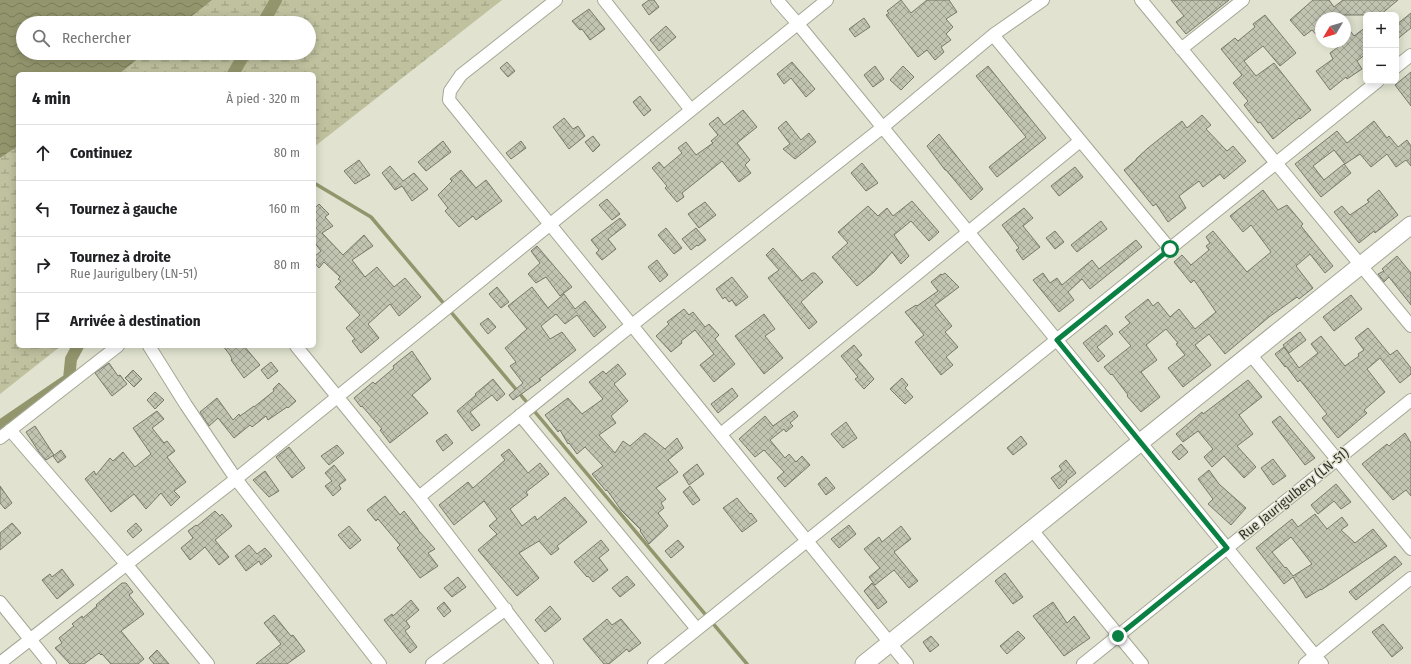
<!DOCTYPE html>
<html lang="fr">
<head>
<meta charset="utf-8">
<style>
  body { margin:0; font-family:"Fira Sans Condensed",sans-serif; background:#f2f2f2; color:#202124 }
  .controls { position:absolute; right:12px; top:12px; display:grid; overflow:hidden; border-radius:6px; box-shadow:0 2px 10px #0003 }
  .controls button { width:36px; height:36px; display:grid; place-items:center; padding:0; border:0; border-bottom:1px solid #e0e0e0; background:#fff; color:#202124; font:20px sans-serif }
  .compass { position:absolute; left:1315px; top:12px; width:36px; height:36px; border-radius:50%; background:#fff; box-shadow:0 2px 10px #0003; rotate:232deg }
  .stop { position:absolute; width:12px; height:12px; margin:-9px; border:3px solid #0b8043; border-radius:50%; background:#fff }
  .stop.end { background:#0b8043; border-color:#fff; box-shadow:0 1px 4px #0008 }
  .list { margin:0; padding:0; list-style:none }
  h2 { display:flex; justify-content:space-between; align-items:center; height:52px; margin:0; padding:0 16px; font-size:17px }
  h2 small { font-size:13px; font-weight:400; color:#757577 }
  .list li { display:grid; grid-template-columns:26px 1fr auto; gap:12px; align-items:center; box-sizing:border-box; height:56px; padding:0 16px; border-top:1px solid #e0e0e0 }
  .list b { display:block; font-size:15px; white-space:nowrap }
  .list p { margin:0; font-size:13px; white-space:nowrap; color:#757577 }
  .list em { font-size:13px; font-style:normal; color:#757577 }
  .icon { flex:none; width:22px; height:22px; fill:none; stroke:currentColor; stroke-width:2; stroke-linecap:round; stroke-linejoin:round }
  .map { position:relative; flex:none; width:1411px; height:664px; overflow:hidden }
  .search { position:absolute; background:#fff; box-shadow:0 2px 10px #0003; left:16px; top:16px; width:300px; height:44px; display:flex; align-items:center; gap:10px; box-sizing:border-box; padding:0 14px; border-radius:22px; color:#757577; font-size:15px }
  .panel { position:absolute; background:#fff; box-shadow:0 2px 10px #0003; left:16px; top:72px; width:300px; height:276px; border-radius:6px }
  .map>svg:first-child { display:block }
  .wetland { fill:url(#wetland-marsh); fill-rule:evenodd }
  .water { fill:url(#water-waves) }
  .lines { fill:none; stroke-linecap:round; stroke-linejoin:round }
  .stream { stroke:#93966d; stroke-width:3.5 }
  .canal { stroke:#93966d; stroke-width:12 }
  .building { fill:url(#building-cross-hatch); stroke:#787a69; fill-rule:evenodd }
  .street-casing { stroke:#a5a795; stroke-width:14 }
  .secondary-casing { stroke:#a5a795; stroke-width:19 }
  .street { stroke:#fff; stroke-width:12 }
  .secondary { stroke:#fff; stroke-width:17 }
  .route { stroke:#0b8043; stroke-width:5 }
  .labels { text-anchor:middle; dominant-baseline:central; stroke-width:3; stroke-linejoin:round; paint-order:stroke }
  .street-label { font-size:14px; fill:#32322b; stroke:#e1e3d0 }
</style>
</head>
<body>
<div class="map">
<svg width="1411" height="664" viewBox="0 0 1411 664">
  <defs>
    <pattern id="wetland-marsh" width="20" height="14" patternUnits="userSpaceOnUse"><rect width="20" height="14" fill="#c0c29f"/><path d="M1 5h8M5 5V1M11 12h8M15 12V8" fill="none" stroke="#9d9e82"/></pattern>
    <pattern id="water-waves" width="16" height="10" patternUnits="userSpaceOnUse"><rect width="16" height="10" fill="#93966d"/><path d="M0 5q4-4 8 0t8 0" fill="none" stroke="#797b5a"/></pattern>
    <pattern id="building-cross-hatch" width="8" height="8" patternUnits="userSpaceOnUse"><rect width="8" height="8" fill="#c2c4b2"/><path d="M0 0l8 8M0 8l8-8" fill="none" stroke="#9ea091"/></pattern>
  </defs>
  <rect width="100%" height="100%" fill="#e1e3d0"/>
  <!-- wetland -->
  <path class="wetland" d="M0 0H502L314 147V74H18V346H61L0 394ZM23 23H309V53H23Z"/>
  <!-- water -->
  <path class="water" d="M0 0H212L183 23H23V53H145L119 74H18V146L0 158Z"/>
  <g class="lines">
    <!-- stream -->
    <path class="stream" d="M314 183 371 217 747 664"/>
    <!-- canal -->
    <path class="canal" d="M263 23 276 0
      M233 74 245 53
      M0 426 69 379 71 359 78 346"/>
  </g>
  <!-- building -->
  <path class="building" d="M649 0H654L659 7 649 15 642 5Z
    M901 0 911 13 927 0H949L957 12 946 19 953 27 946 34 951 40 941 47 944 52 935 60 927 50 918 57 886 15 889 13 887 11Z
    M1171 0H1229L1186 34 1176 22 1184 16Z
    M1313 0H1329L1334 7 1343 0H1398L1380 15H1338L1340 18H1321V40L1312 30 1304 36 1290 20Z
    M589 9 605 29 590 40 582 29 580 30 572 21Z
    M1411 13V28L1396 40V25Z
    M1265 15 1296 53 1280 66 1263 46 1244 61 1256 76 1274 63 1311 110 1300 119 1299 118 1273 139 1260 122 1258 123 1244 105 1248 101 1233 83 1242 75 1221 49 1235 38 1238 41 1255 27 1253 24Z
    M864 18 870 27 855 37 849 29Z
    M1345 24 1354 36 1366 27V54L1357 61 1362 69 1347 79 1346 77 1330 90 1316 71 1333 59 1330 53 1345 42Z
    M666 26 676 37 659 51 650 40Z
    M507 62 515 71 508 77 500 68Z
    M792 62 815 89 806 97 791 78 784 84 777 74Z
    M875 66 884 79 873 87 864 75Z
    M903 66 914 77 901 90 890 80Z
    M988 66 1046 138 997 177 989 167 1026 137 976 76Z
    M1411 72V106L1395 85Z
    M640 96 651 110 644 116 633 102Z
    M743 110 757 127 737 143 750 160 745 165 751 173 739 182 722 161 682 193 684 197 677 202 665 188 667 186 652 168 659 162 664 168 682 153 678 148 686 142 696 155 713 143 711 141 718 135 709 124 718 117 724 125Z
    M1202 115 1211 125 1206 129 1227 151 1233 146 1246 161 1224 179 1220 174 1203 187 1199 181 1179 196 1186 208 1168 222 1156 204 1153 206 1124 170 1136 160V159L1148 148 1182 121 1187 128Z
    M564 118 573 129 578 126 585 136 569 149 553 127Z
    M786 121 801 140 809 133 816 142 795 159 783 149 790 144 778 128Z
    M1374 121 1387 138 1389 136 1398 147 1407 140 1411 146V166L1406 160 1396 167 1387 154 1371 167 1360 154 1345 164 1334 150 1313 166 1324 180 1344 164 1351 173 1321 197 1295 164 1337 131 1347 143Z
    M939 134 983 189 971 200 946 170H945L927 146Z
    M593 136 600 145 593 152 585 142Z
    M443 141 451 152 426 171 418 162Z
    M521 141 526 148 511 159 506 153Z
    M359 160 370 175 355 184 344 171Z
    M862 163 878 183 866 191 851 173Z
    M390 166 403 181 414 173 428 189 412 201 402 186 395 190 382 173Z
    M1075 167 1083 177 1059 196 1051 186Z
    M461 170 476 188 486 180 502 201 476 220 473 216 459 227 445 211 448 208 438 195 452 181 450 179Z
    M1263 190 1278 210 1287 205 1303 224 1301 226 1333 266 1325 273 1310 254 1296 266 1313 288 1299 299 1297 297 1269 317 1225 354 1209 334 1195 345 1211 365 1183 387 1168 368 1185 355 1176 344 1178 343 1166 329 1146 345 1157 360 1141 372 1160 397 1141 412 1127 396 1128 395 1112 374 1111 375 1104 367 1131 346 1119 332 1130 323 1125 317 1148 299 1153 306 1158 302 1170 317 1179 309 1195 329 1216 312 1194 280 1191 283 1174 262 1182 255 1191 265 1209 250 1206 246 1210 243 1206 237 1213 231 1247 272 1271 252 1251 225 1243 232 1230 216Z
    M1379 190 1398 215 1375 233 1374 231 1359 243 1334 212 1342 206 1350 215 1369 202 1367 200Z
    M607 199 620 214 612 220 599 205Z
    M912 201 939 232 929 241 911 221 894 235 909 256 901 264 892 252 874 272 857 286 832 257 848 243 838 232 868 206 878 216 887 208 893 216Z
    M705 202 716 215 699 228 688 214Z
    M319 204 329 214 325 217 333 226 322 233 343 255 364 235 373 246 352 260 365 277 377 267 394 287 405 278 421 297 399 316 390 304 368 324 379 338 361 353 352 341 355 339 346 328 360 315 335 287 341 281 338 279 340 277 324 262 319 268 314 262V257L321 251 314 242V209Z
    M1024 208 1033 218 1023 226 1040 247 1023 260 1016 250 1019 248 1002 225Z
    M620 218 626 225 608 239 616 249 602 260 596 253 599 250 591 240Z
    M1101 221 1107 229 1077 252 1071 245Z
    M666 228 682 248 674 254 658 235Z
    M696 228 706 240 698 246 697 245 691 250 682 239Z
    M1055 231 1064 242 1055 249 1046 238Z
    M1136 240 1142 247 1090 289 1082 279 1068 292 1074 300 1059 312 1033 280 1043 273 1050 283 1057 278 1062 285 1092 260 1099 269Z
    M537 246 572 287 560 296 546 277 536 283 528 274 540 263 531 251Z
    M773 248 802 281 812 273H815L823 282 801 302 817 322 809 329 768 278 779 270 766 255Z
    M1397 256 1411 273V305L1389 277 1384 282 1378 274 1384 271 1382 269Z
    M657 260 668 275 660 282 648 267Z
    M945 273 959 287 935 305 952 326 945 332 958 347 946 357 953 365 941 375 915 342 924 335 905 312 916 305 917 306 938 291 931 282 941 274 942 275Z
    M732 277 748 297 736 306 732 300 729 302 725 297 723 299 716 289Z
    M497 287 509 302 501 308 489 294Z
    M532 287 548 308 564 294 575 309 585 301 606 327 594 337 577 315 565 324 556 314 541 326 550 339 562 332 576 350 539 379 541 380 513 400 509 395 523 383 510 366 516 362 505 348 527 329 508 306Z
    M1351 295 1362 309 1334 331 1323 317Z
    M684 309 689 315 693 312 705 327 709 324 719 335 715 339 735 364 714 382 700 365 714 354 695 330 681 341 682 343 671 352 656 336 669 324 667 322Z
    M764 314 775 329 765 336 783 358 764 374 735 336Z
    M488 318 496 327 488 334 480 324Z
    M1106 325 1113 334 1097 347 1105 356 1098 362 1083 343Z
    M1368 328 1390 355 1397 350 1411 368V374L1400 383 1380 358 1367 369 1385 392 1364 410 1367 413 1338 438 1322 418 1327 414 1300 380 1298 382 1286 366 1285 367 1275 354 1284 347 1299 368 1318 353 1311 344 1321 336 1345 366 1359 356 1358 354 1364 350 1355 338Z
    M1300 332 1306 340 1289 353 1283 345Z
    M854 345 862 355 857 359 874 379 864 389 855 379 858 377 841 356Z
    M223 346H244L260 365 244 378 231 360 232 359 230 355Z
    M412 351 431 379 412 395 428 413 390 443 380 430 382 429 362 406 361 407 354 398 373 382 375 384 394 368 393 366Z
    M271 362 278 371 268 379 261 370Z
    M109 363 118 376 120 375 127 384 112 396 95 373Z
    M618 364 626 374 614 384 628 401 611 416 616 423 599 435 615 453 623 441 630 446 645 433 665 449 677 438 683 448 668 460 678 472 656 488 666 499 661 503 664 508 658 513 668 526 649 544 640 531 641 530 621 510 607 490 606 491 592 474 603 466 585 447 577 454 569 443 568 444 560 430 558 432 545 415 568 398 582 414 603 399 589 382 603 371 606 374Z
    M133 370 142 379 134 387 125 378Z
    M902 378 908 385 905 388 913 397 905 404 890 389Z
    M493 379 505 394 497 401 492 395 470 412 480 425 472 431 457 411 476 395 475 394Z
    M1248 380 1262 397 1239 415 1253 434 1237 446 1256 467 1244 478 1224 456 1212 467 1204 457 1213 449 1198 431 1183 442 1176 434 1202 412 1203 414Z
    M279 383 296 401 288 408 287 407 268 420 266 416 252 427 250 425 234 438 218 418 209 426 200 412 217 398 233 420 239 414 240 416 254 406V407L274 391 273 389Z
    M732 388 738 396 718 413 711 404Z
    M155 392 164 400 155 409 147 400Z
    M157 411 164 419 152 428 164 443 167 441 175 451 167 457 186 482 174 491 180 497 171 506 161 493 146 509 134 494 111 512 85 479 94 471 96 475 110 458 113 461 123 452 135 467 151 454 133 428Z
    M794 411 798 416 790 423 793 426 786 432 784 429 770 440 785 458 789 454 796 462 802 456 810 465 785 487 777 478 784 472 764 450 755 457 739 439 765 416 773 426Z
    M1280 416 1315 458 1305 465 1272 422Z
    M846 422 857 438 843 448 831 434Z
    M35 426 54 455 46 460 39 452 26 432Z
    M1405 433 1411 443V496L1406 490 1393 500 1362 464 1387 444 1389 446Z
    M446 434 453 443 443 451 436 441Z
    M1021 436 1027 444 1013 455 1007 448Z
    M1181 444 1188 452 1179 460 1172 452Z
    M337 445 344 453 329 465 321 456Z
    M289 447 305 468 292 478 276 457Z
    M509 449 528 473 540 463 549 474 526 492 528 495 510 509 522 526 535 516 537 520 565 497 587 522 557 546 559 549 551 555 539 541 519 553 539 578 517 596 478 550 497 534 489 526 497 519 484 501 454 525 439 505 468 482 473 488 505 460 501 455Z
    M61 450 66 457 58 463 53 456Z
    M1273 459 1286 476 1273 485 1261 468Z
    M1066 460 1076 473 1066 481 1067 482 1059 489 1051 478 1062 470 1059 466Z
    M697 464 704 474 689 485 683 475Z
    M334 465 346 480 339 485 341 489 333 496 325 486 332 481 325 473Z
    M1209 470 1219 484 1246 508 1231 525 1208 504 1213 499 1198 479Z
    M265 471 279 491 269 497 253 480Z
    M826 477 835 488 826 495 818 484Z
    M1336 484 1351 502 1341 509 1334 501 1318 514 1311 505Z
    M0 486 12 503 5 509 0 503Z
    M690 486 700 500 693 505 683 492Z
    M385 496 400 515 404 511 418 529V530L435 549 428 553 438 566 420 578 397 548 400 545 378 519 376 521 367 510Z
    M737 498 750 514 751 513 757 521 742 532 723 508Z
    M215 511 220 516 222 514 232 526 215 540 229 557 219 565 205 547 190 560 181 548 193 538 188 531 196 525 197 526Z
    M1315 514 1327 529 1342 517 1348 525 1341 530 1355 543 1373 529 1387 546 1321 590V589L1306 598 1293 577 1284 584 1256 548 1292 519 1298 527ZM1291 537 1312 564 1293 576 1286 567 1285 568 1272 552Z
    M12 523 21 533 0 550V533Z
    M136 523 142 530 133 538 127 531Z
    M849 525 856 534 839 548 831 539Z
    M349 526 361 540 350 549 338 535Z
    M901 526 911 539 894 552 918 581 909 588 894 570 875 585 869 577 880 568 864 549 879 537 882 542Z
    M601 540 609 550 599 558 608 570 593 582 588 576 587 577 574 562Z
    M678 540 684 547 671 558 665 551Z
    M249 545 257 554 265 548 272 556 261 565 259 561 246 571 235 556Z
    M1395 556 1402 564 1356 600 1349 592Z
    M62 569 74 585 57 599 42 580 50 574 52 577Z
    M1005 573 1023 597 1013 604 995 581Z
    M627 576 635 585 620 597 612 588Z
    M458 577 466 587 452 597 444 588Z
    M122 583H126L133 592 129 595 144 614 121 631 144 659 138 664H111L102 654 101 655 99 653 84 664H70L55 648 62 643 59 638 74 626 72 624 82 616 83 618 97 606 96 605Z
    M872 583 887 602 878 609 864 591Z
    M411 600 419 610 406 621 410 627 405 631 417 647 410 653 384 620 392 614 393 616Z
    M444 602 451 611 444 617 437 608Z
    M1053 602 1067 623 1074 616 1090 638 1064 656 1033 616Z
    M550 606 561 619 545 632 535 620Z
    M274 615 291 636 293 635 305 651 287 664H256L281 644 264 623Z
    M607 619 612 625 621 619 641 643 629 652 627 649 609 664H604L583 639Z
    M1383 624 1403 648 1392 657 1372 632Z
    M1018 631 1025 638 1007 654 1000 646Z
    M931 636 939 645 930 652 923 642Z
    M157 650 169 664H154L149 658Z"/>
  <g class="lines">
    <!-- street casing -->
    <g class="street-casing">
      <path id="street" d="M556 0 461 75 450 91 449 100 907 664
        M604 0 691 110
        M777 0 798 24 1322 664
        M1141 0 1411 326
        M993 35 1170 249
        M1181 49 1243 0
        M1396 67 1411 55
        M149 346 186 405 236 479 380 664
        M296 346 419 497 547 664
        M1250 354 1411 549
        M520 415 697 629
        M10 430 127 565 208 664
        M721 434 1080 141
        M0 438 118 346
        M419 497 632 325 883 127 993 35 1043 0
        M1032 530 1142 664
        M0 602 50 664
        M0 663 236 479 827 0
        M432 664 506 609
        M654 664 1378 81
        M1083 664 1411 400
        M1305 664 1411 578"/>
    </g>
    <!-- secondary casing -->
    <g class="secondary-casing">
      <path id="secondary" d="M864 664 1411 225"/>
    </g>
    <!-- street -->
    <use href="#street" class="street"/>
    <!-- secondary -->
    <use href="#secondary" class="secondary"/>
  </g>
  <g class="lines">
    <!-- route -->
    <path class="route" d="M1118 636 1227 548 1057 340 1170 249"/>
  </g>
  <g class="labels">
    <!-- street labels -->
    <g class="street-label">
      <text transform="translate(1294 494) rotate(-39)">Rue Jaurigulbery (LN-51)</text>
    </g>
  </g>
</svg>
<div class="controls">
<button>+</button>
<button>−</button>
</div>
<svg class="compass" viewBox="-18 -18 36 36"><path d="M0-13l5 13h-10z" fill="#e53935"/><path d="M0 13l5-13h-10z" fill="#757577"/></svg>
<div class="stop" style="left:1170px;top:249px"></div>
<div class="stop end" style="left:1118px;top:636px"></div>
<div class="search"><svg class="icon" aria-label="search" viewBox="0 0 24 24"><circle cx="10" cy="10" r="6"/><path d="M15 15l6 6"/></svg>Rechercher</div>
<section class="panel">
<h2>4 min<small>À pied · 320 m</small></h2>
<ul class="list">
<li><svg class="icon" aria-label="ahead" viewBox="0 0 24 24"><path d="M12 20V5M6 11l6-6 6 6"/></svg><div><b>Continuez</b></div><em>80 m</em></li>
<li><svg class="icon" aria-label="left" viewBox="0 0 24 24"><path d="M17 20v-9H6M10 6l-5 5 5 5"/></svg><div><b>Tournez à gauche</b></div><em>160 m</em></li>
<li><svg class="icon" aria-label="right" viewBox="0 0 24 24"><path d="M7 20v-9h11M14 6l5 5-5 5"/></svg><div><b>Tournez à droite</b><p>Rue Jaurigulbery (LN-51)</p></div><em>80 m</em></li>
<li><svg class="icon" aria-label="arrive" viewBox="0 0 24 24"><path d="M6 21V4h12l-3 4 3 4H6"/></svg><div><b>Arrivée à destination</b></div></li>
</ul>
</section>
</div>
</body>
</html>
